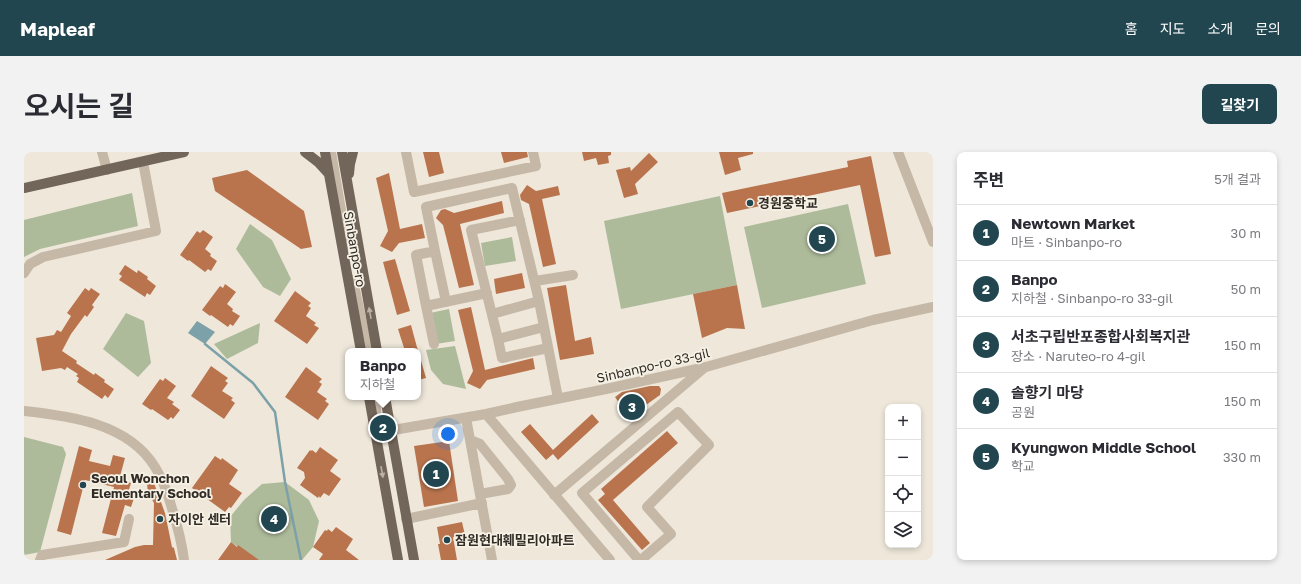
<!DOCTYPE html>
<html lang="ko">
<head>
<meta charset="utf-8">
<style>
  body { margin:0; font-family:"Golos Text","Noto Sans KR",sans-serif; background:#f2f2f3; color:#2b2b33 }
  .controls { position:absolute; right:12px; bottom:12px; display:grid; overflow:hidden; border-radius:8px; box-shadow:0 2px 6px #0003 }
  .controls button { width:36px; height:36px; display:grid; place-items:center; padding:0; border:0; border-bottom:1px solid #e1e1e2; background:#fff; color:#2b2b33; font:20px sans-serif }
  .you { position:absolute; left:424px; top:282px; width:14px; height:14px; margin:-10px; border:3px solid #fff; border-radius:50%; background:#1a73e8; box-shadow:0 0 0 6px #1a73e833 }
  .badge { display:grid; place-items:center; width:26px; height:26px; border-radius:50%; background:#21464f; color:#fff; font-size:13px; font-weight:700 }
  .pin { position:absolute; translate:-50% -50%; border:2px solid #fff; box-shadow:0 1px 4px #0006 }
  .popup { position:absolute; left:321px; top:196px; width:76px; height:52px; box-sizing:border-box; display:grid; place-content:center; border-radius:8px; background:#fff; filter:drop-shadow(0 1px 3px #0005); font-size:13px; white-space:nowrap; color:#7c7c81 }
  .popup b { font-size:15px; color:#2b2b33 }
  .popup::after { content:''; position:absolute; left:50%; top:100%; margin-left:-8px; border:8px solid transparent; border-top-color:#fff }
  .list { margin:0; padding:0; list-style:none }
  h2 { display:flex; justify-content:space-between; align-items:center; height:52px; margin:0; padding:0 16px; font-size:17px }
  h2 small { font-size:13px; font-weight:400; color:#7c7c81 }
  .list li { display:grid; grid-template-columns:26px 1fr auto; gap:12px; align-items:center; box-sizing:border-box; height:56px; padding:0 16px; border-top:1px solid #e1e1e2 }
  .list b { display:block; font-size:15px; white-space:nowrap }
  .list p { margin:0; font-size:13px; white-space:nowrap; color:#7c7c81 }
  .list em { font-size:13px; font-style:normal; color:#7c7c81 }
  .icon { flex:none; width:22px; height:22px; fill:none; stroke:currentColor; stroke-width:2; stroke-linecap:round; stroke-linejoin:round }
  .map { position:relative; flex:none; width:909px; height:408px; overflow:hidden; border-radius:8px }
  header { display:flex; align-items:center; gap:24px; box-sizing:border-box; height:56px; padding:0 20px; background:#21464f; color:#fff }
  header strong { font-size:19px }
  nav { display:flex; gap:22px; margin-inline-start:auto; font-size:14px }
  .intro { display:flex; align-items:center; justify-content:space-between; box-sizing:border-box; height:96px; padding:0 24px }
  h1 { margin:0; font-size:28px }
  .button { padding:10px 18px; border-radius:8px; background:#21464f; color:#fff; font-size:14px; font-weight:700 }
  main { display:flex; gap:24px; padding:0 24px }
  aside { flex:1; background:#fff; border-radius:8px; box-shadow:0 2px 6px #0003 }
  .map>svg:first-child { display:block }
  .green { fill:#adbb9b }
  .water { fill:#7ca1a8 }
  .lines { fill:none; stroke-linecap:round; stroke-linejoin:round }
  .stream { stroke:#7ca1a8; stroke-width:2.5 }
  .building { fill:#b9744d }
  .minor { stroke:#c5b8a7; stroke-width:10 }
  .major { stroke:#726559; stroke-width:10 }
  .oneway { fill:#bbb2a6 }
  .poi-dot { fill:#21464f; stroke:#f6f1e5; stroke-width:1.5 }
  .labels { text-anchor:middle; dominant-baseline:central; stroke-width:3.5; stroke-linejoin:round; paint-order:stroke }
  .poi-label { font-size:13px; font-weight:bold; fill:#322c27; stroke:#f6f1e5; text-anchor:start }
  .street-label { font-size:13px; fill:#322c27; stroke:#f6f1e5 }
</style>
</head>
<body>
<header>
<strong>Mapleaf</strong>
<nav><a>홈</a><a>지도</a><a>소개</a><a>문의</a></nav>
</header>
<div class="intro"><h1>오시는 길</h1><a class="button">길찾기</a></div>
<main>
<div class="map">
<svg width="909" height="408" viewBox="0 0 909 408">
  <rect width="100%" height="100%" fill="#eee7da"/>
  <!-- green -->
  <path class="green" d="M108 41 114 74 16 97 0 105V68Z
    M696 44 713 133 597 157 580 69Z
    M824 52 842 132 738 156 720 75Z
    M226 72 248 88 267 127 256 144 239 135 212 97Z
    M488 85 492 109 461 114 457 91Z
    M425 157 431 189 412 192 406 161Z
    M102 161 120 169 127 211 114 225 79 197Z
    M236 171 234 191 203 207 190 192Z
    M431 194 442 237 419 232 407 218 402 198Z
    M0 285 39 295 42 302 16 400 0 403Z
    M261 330 285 348 295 369 289 395 278 408H232L207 390 206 365 220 348 238 332Z"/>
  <!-- water -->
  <path class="water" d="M173 169 191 180 181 192 164 181Z"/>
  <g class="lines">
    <!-- stream -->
    <path class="stream" d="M181 192 229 231 251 260 261 330 277 408"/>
  </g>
  <!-- building -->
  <path class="building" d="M399 0H415L420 21 405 25Z
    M477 0H503L504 5 480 11Z
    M558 0H587V3L584 4 585 11 574 13 572 6 560 9Z
    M695 0H729V2L714 6 717 18 701 23Z
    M625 1 634 10 611 32 614 42 600 46 592 18 606 15 607 19Z
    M847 4 867 102 851 105 836 33 703 61 698 41 824 15 823 9Z
    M223 18 280 59 288 95 277 97 191 39 188 26Z
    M365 21 376 77 398 72 401 86 375 91 368 100 356 94 364 79 352 26Z
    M503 33 512 39 534 34 536 43 518 47 532 112 519 115 505 52 497 48 496 43Z
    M478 49 480 61 436 72 450 133 435 136 419 73 412 66 417 58 421 57 430 61Z
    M179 78 189 85 181 97 187 102 186 104 193 109 187 119 184 117 181 120 165 108 164 109 156 103 173 79 176 81Z
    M371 107 386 159 373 163 359 110Z
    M101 113 113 121 114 118 124 125 123 127 132 134 126 143 123 141 121 145 95 128 98 124 95 122Z
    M498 121 501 136 472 142 470 127Z
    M201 132 212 140 203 152 209 157 208 159 216 164 209 174 206 172 204 175 187 163 186 164 178 158 196 134 199 136Z
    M542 133 551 189 567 185 570 202 536 208 523 136Z
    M713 133 721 177 703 176 678 186 669 142Z
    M61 136 65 139 67 136 76 142 68 153 70 155 63 165 61 163 47 182 38 199 53 209 52 211 70 223 71 221 81 228 80 230 90 237 84 246 81 243 78 247 53 230 55 226 52 224 54 222 43 215 41 218 37 216 18 219 12 186 30 183 33 178 37 180 47 164 43 161Z
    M271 139 287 151 284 154 287 156 282 164 292 171 290 173 295 176 283 192 250 169Z
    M447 155 461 218 509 206 511 217 463 228 456 237 443 231 449 219 434 158Z
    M387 173 394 199H381L374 177Z
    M394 205H396L402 226 394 228Z
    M187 214 204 226 201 229 204 231 198 239 209 246 207 248 211 251 200 267 167 244Z
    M282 215 298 227 295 230 298 232 293 240 303 247 301 249 305 252 294 268 261 245Z
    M141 226 152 234 143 246 150 250 148 252 156 258 149 267 147 265 144 268 128 257 127 258 118 252 136 227 139 229Z
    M626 234H635L637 237 636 243 605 265 591 245 598 240Z
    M568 262 575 270 534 308 529 302 522 308 497 280 506 272 529 298Z
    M643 279 654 291 589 348 626 391 618 398 574 348 581 342 577 337Z
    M425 289 434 349 400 355 390 294Z
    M55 294 68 298 65 309 86 314 89 303 101 306 95 328 107 331 103 344 110 346 107 355 101 353 92 384 78 381 90 335 61 328 47 383 33 379Z
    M296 295 314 308 306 319 317 327 305 344 300 341 296 346 295 344 294 346 276 333 281 326 280 320 273 316 286 298 287 299 288 298 292 301Z
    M191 304 197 308 198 306 214 318 205 332 218 341 207 356 205 355 201 360 168 336Z
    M130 331 141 361 148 395 150 396 153 408H81L111 395 120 393H129L130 351 124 340 123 332Z
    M438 370 441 383 429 385 433 408H417L414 392H416L413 375Z
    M312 375 329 387 322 398 335 408H295L299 402 289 395 301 378 303 379 304 377 308 380Z
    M207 390 213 395 214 393 235 408H194Z"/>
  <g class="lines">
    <!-- minor -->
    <path class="minor" d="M78 0 83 18
      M307 0 323 93
      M382 0 390 40 512 14 509 0
      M874 0 909 90
      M496 68 447 78 474 187 520 175
      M411 99 422 150
      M0 121 6 112 19 105 132 79 119 10
      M329 128 344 199
      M511 129 549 123
      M463 141 402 154 392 103 411 99 402 55 488 36 515 149 534 246
      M402 154 410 192
      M468 162 515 149
      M474 187 478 206 524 196
      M352 245V281L462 262 493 255 582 237 682 215 849 168 909 155
      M0 259C46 264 104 271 131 315 139 328 145 345 149 360 154 376 158 392 160 408
      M462 262 586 408
      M442 266 468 408
      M446 288 456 292 484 327 487 333 484 337 456 342
      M530 343 680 216
      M382 367 458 351
      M16 408 18 403 100 390 105 367
      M615 408 558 341 654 260 685 293 623 355 647 382 617 408"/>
    <!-- major -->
    <path class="major" d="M281 0 294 10 304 21
      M301 0 337 199
      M318 0 353 199
      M325 22 326 12 329 0
      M0 36 160 0
      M345 245 374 408
      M361 245 390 408"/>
  </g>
  <!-- one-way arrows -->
  <defs><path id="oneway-solid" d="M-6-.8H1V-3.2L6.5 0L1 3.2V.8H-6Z"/></defs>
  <g class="oneway">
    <use href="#oneway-solid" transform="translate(346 161) rotate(-100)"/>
    <use href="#oneway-solid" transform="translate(358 320) rotate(80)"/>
  </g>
  <!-- markers -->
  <g class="poi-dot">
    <circle cx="726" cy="51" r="4"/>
    <circle cx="59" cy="333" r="4"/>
    <circle cx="136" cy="367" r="4"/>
    <circle cx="423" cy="388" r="4"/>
  </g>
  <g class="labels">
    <!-- poi labels -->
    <g class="poi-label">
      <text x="734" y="51">경원중학교</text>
      <text x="67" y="326">Seoul Wonchon<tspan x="67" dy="15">Elementary School</tspan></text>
      <text x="144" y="367">자이안 센터</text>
      <text x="431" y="388">잠원현대훼밀리아파트</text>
    </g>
    <!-- street labels -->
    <g class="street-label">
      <text transform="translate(331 97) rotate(80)">Sinbanpo-ro</text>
      <text transform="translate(629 213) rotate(-13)">Sinbanpo-ro 33-gil</text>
    </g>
  </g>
</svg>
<div class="controls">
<button>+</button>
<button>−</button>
<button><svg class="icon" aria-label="locate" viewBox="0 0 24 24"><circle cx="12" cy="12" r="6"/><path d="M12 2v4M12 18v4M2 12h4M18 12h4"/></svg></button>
<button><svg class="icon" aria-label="layers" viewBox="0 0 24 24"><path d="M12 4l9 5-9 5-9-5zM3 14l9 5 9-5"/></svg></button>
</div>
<div class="you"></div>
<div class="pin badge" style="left:412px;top:322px">1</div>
<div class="pin badge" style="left:359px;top:276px">2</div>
<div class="popup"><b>Banpo</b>지하철</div>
<div class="pin badge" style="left:608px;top:255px">3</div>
<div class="pin badge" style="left:250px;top:367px">4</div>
<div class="pin badge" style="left:798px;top:87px">5</div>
</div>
<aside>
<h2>주변<small>5개 결과</small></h2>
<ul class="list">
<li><span class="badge">1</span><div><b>Newtown Market</b><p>마트 · Sinbanpo-ro</p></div><em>30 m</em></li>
<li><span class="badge">2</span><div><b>Banpo</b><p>지하철 · Sinbanpo-ro 33-gil</p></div><em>50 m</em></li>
<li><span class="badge">3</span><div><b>서초구립반포종합사회복지관</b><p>장소 · Naruteo-ro 4-gil</p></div><em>150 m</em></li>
<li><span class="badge">4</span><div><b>솔향기 마당</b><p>공원</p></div><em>150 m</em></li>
<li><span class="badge">5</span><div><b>Kyungwon Middle School</b><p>학교</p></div><em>330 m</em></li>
</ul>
</aside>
</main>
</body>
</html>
